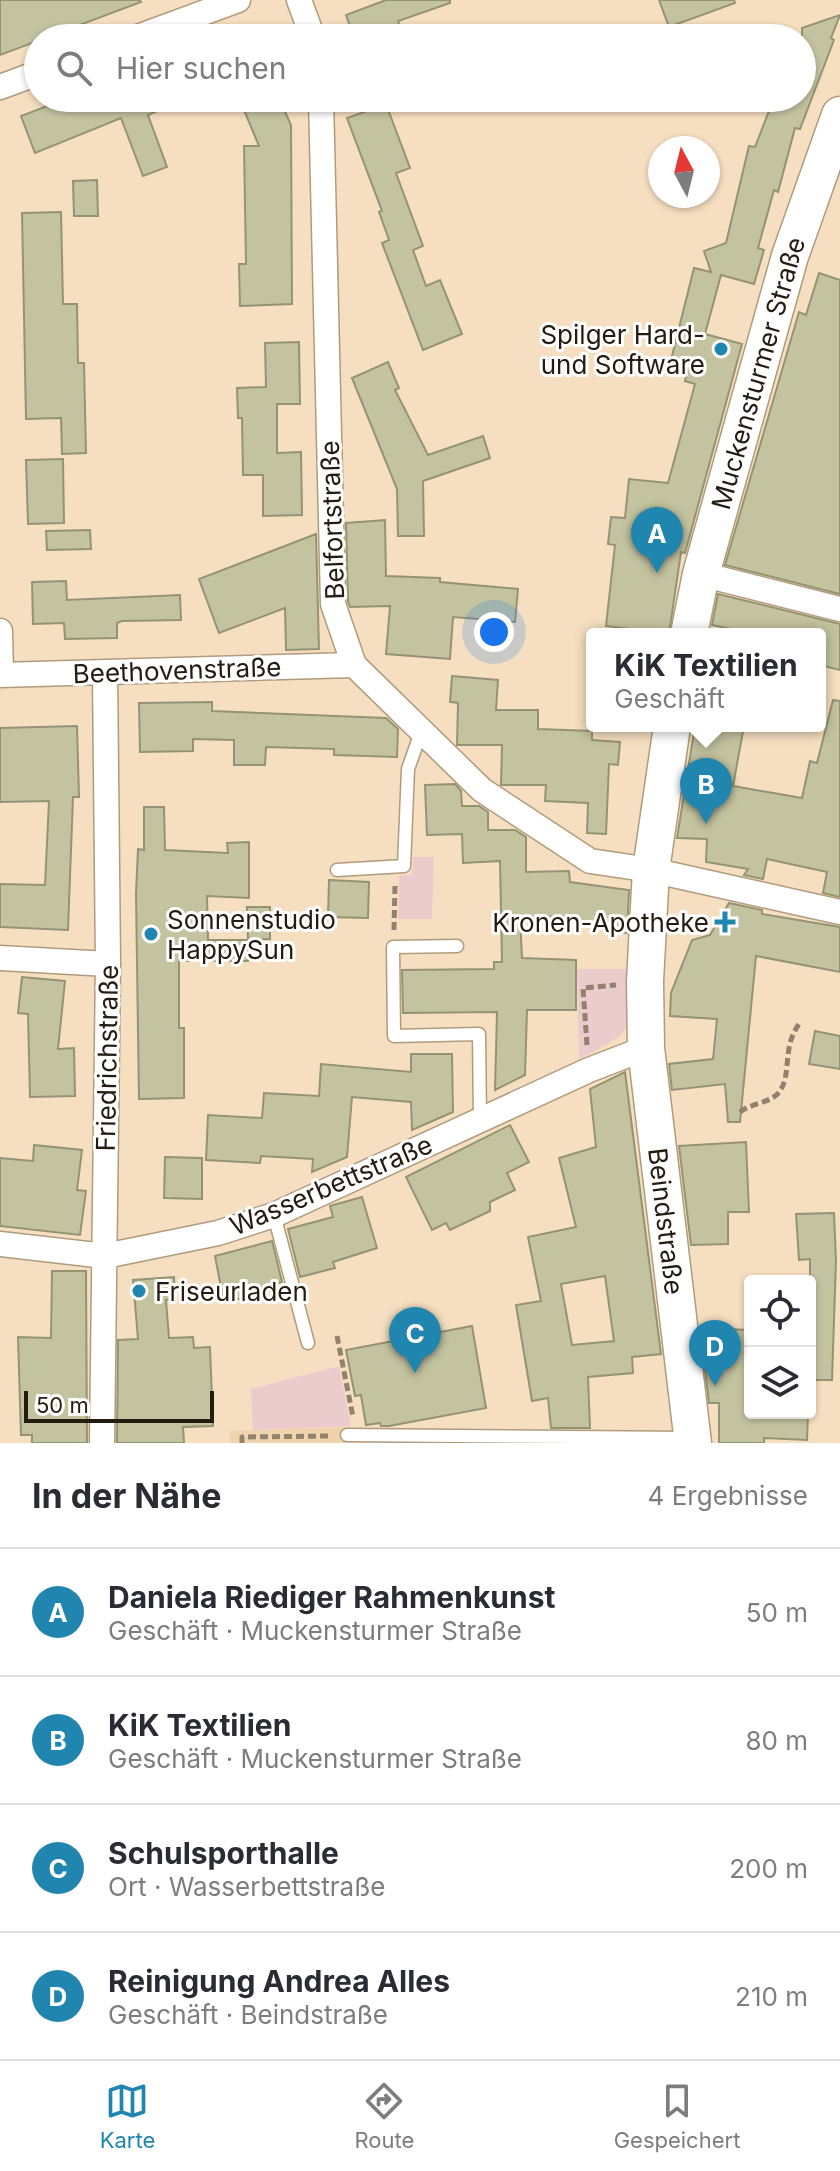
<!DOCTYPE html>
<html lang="de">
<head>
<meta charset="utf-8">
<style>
  body { margin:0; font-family:Inter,sans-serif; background:#f7f7f7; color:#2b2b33 }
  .controls { position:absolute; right:24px; bottom:24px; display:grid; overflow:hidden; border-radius:8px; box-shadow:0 2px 6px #0004 }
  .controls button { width:72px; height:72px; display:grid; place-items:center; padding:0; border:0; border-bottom:2px solid #e1e1e2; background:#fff; color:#2b2b33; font:40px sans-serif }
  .compass { position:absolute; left:648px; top:136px; width:72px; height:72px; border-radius:50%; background:#fff; box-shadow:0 2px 6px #0004; rotate:353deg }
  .scale { position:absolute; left:24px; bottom:20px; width:190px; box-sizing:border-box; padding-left:8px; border:4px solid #251c11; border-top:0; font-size:22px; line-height:28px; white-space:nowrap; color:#251c11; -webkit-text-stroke:6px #fff; paint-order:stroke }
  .you { position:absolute; left:494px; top:632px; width:28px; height:28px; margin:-20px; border:6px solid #fff; border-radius:50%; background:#1a73e8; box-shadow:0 0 0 12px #1a73e833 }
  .badge { display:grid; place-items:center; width:52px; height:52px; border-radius:50%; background:#2085af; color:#fff; font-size:26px; font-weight:700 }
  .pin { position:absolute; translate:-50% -66px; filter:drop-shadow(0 2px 4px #0008) }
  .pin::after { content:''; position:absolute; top:42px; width:28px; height:24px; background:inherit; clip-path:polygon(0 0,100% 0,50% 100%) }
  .popup { position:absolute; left:586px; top:628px; width:240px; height:104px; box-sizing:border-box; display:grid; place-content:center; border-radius:8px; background:#fff; filter:drop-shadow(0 2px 6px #0005); font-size:26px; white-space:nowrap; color:#7c7c81 }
  .popup b { font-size:30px; color:#2b2b33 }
  .popup::after { content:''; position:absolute; left:50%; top:100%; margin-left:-16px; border:16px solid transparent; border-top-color:#fff }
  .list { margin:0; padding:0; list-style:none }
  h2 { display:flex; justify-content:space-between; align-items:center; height:104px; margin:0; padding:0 32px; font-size:34px }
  h2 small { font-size:26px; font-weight:400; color:#7c7c81 }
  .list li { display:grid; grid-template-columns:52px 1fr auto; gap:24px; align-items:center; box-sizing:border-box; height:128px; padding:0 32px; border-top:2px solid #e1e1e2 }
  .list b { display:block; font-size:30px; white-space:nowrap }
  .list p { margin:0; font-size:26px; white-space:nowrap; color:#7c7c81 }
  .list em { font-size:26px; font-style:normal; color:#7c7c81 }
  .icon { flex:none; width:44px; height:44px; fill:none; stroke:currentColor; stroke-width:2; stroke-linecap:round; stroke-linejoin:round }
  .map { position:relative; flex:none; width:840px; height:1443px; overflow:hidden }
  .search { position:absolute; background:#fff; box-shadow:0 2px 6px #0004; left:24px; right:24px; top:24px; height:88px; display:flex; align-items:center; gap:20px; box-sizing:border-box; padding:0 28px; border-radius:44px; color:#7c7c81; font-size:30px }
  .sheet { height:616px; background:#fff }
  nav { display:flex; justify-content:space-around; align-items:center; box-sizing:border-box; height:112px; border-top:2px solid #e1e1e2; background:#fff; font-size:22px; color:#7c7c81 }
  nav a { display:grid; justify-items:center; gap:4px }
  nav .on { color:#2085af }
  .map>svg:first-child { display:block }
  .built { fill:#eed3ad }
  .green { fill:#eccbcd }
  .building { fill:#c4c3a0; stroke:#959472; stroke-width:2; fill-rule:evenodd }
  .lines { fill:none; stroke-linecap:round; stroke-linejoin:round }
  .service-casing { stroke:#b09b7d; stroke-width:15 }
  .minor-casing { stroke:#b09b7d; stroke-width:27 }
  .secondary-casing { stroke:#b09b7d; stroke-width:39 }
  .path { stroke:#92826d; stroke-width:5; stroke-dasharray:8 4; stroke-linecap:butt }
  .service { stroke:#fff; stroke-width:12 }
  .minor { stroke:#fff; stroke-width:24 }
  .secondary { stroke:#fff; stroke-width:36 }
  .poi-dot { fill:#2085af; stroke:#fff; stroke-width:3 }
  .labels { text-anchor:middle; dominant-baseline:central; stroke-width:6; stroke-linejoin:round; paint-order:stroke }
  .poi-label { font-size:26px; fill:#251c11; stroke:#fff; text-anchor:end }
  .street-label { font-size:26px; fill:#251c11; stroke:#fff }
</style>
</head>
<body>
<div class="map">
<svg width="840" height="1443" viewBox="0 0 840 1443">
  <rect width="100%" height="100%" fill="#f6dfc0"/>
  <!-- built -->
  <path class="built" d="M347 1427V1443H230V1431Z"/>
  <!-- green -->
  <path class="green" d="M413 857H434L432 919H398L399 875H412Z
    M577 969H630C630 1033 637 1030 579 1059Z
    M339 1366 351 1426 253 1430 251 1389Z"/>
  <!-- building -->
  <path class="building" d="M0 0H140L141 2 0 55Z
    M386 0H450V3L398 21 404 38H354L346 15Z
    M659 0H734L735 3 669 27Z
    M840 15 831 38 834 40 800 129 795 128 778 192 774 190 758 248 764 250 754 284 721 275 705 334 742 344 685 553 681 552 669 634 606 626 615 545 608 544 611 517 625 518 629 479 668 483 695 384 685 381 688 369 670 364 694 268 711 272 704 251 726 243 749 146 755 147 774 98H802V28Z
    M68 98H187L148 115 167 167 143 176 121 118 35 153 21 116Z
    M239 98H279L291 125 292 304 240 306 239 264H246L244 146H259Z
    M386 104 410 168 396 173 423 246 413 250 426 286 440 280 462 334 423 350 382 243 389 240 379 212 382 211 347 118Z
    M97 180 98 216H74L73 181Z
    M61 212 63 304H77L78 363H84L86 453 62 454 61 418 26 419 22 213Z
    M819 273 840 280V594L725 565 799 312 806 315Z
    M299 342 300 404H277V453L301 452 302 515 263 516V475H243L242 418H238L237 388 266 387 265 343Z
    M388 362 399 388 395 390 428 455 483 436 490 458 423 481 424 536H398L397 489 352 378Z
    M63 459 64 523 28 524 26 460Z
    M385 520 386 576 440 578V582L518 589 515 622 453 617 450 659 386 654 390 606 350 607 348 601 346 523Z
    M90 530 91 549 47 550 46 531Z
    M316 534 319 649 286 650 285 608 219 633 199 579Z
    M66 581 67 600 180 595 181 620 122 621 117 623V638L65 639 64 623 33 624 32 582Z
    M718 594 840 624V670L820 665V634H754L712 625Z
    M452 676 498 680 496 710H538V729L592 731V740L620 742 618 765 609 764 606 834 587 833 588 803 545 801 546 785H501L502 745H457L458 703 450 702Z
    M833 700 840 701V897L823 893 827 872 767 859 763 879 744 875 748 869 706 862 707 839 677 838 695 726H744L733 786 802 798 810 761 817 763Z
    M212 702V711L386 718 398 729 397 757 334 755V749L266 747 265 765H234V740L193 739V751L140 752 139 703Z
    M77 726 79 797H73L68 930 0 927V884L45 885 49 801 0 802V728Z
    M455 784 461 791 462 806H479L488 812V830H515L526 837V872L569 871 570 882 629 890 627 933 577 925V916L520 917 522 958 576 960V1010H527L525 1075 495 1090 497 1012 403 1013 402 970 494 969V962H502L500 861 463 863 462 834 427 835 425 785Z
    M144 807H164L165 850 228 853 227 843 249 842V898L207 896 208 940H248V961H179V1028H184V1098L139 1099 136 894 138 849 144 850Z
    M329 880 369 882 368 918 328 917Z
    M729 903 762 910V914L840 927V972L756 956 740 1122H728L725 1084 672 1090 669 1064 713 1059 717 1019 670 1016 671 993 692 940 710 935Z
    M247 907H270V939L248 940Z
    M22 977 65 981 58 1049 74 1048 75 1096 30 1097 28 1014 18 1013Z
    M815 1031 840 1036V1069L809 1064Z
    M411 1054H452L453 1112 412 1130 411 1102 352 1097 347 1157 312 1172 313 1159 261 1156 260 1163 206 1160 208 1115 262 1118 264 1093 319 1096 321 1064 411 1072Z
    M625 1072 661 1354 632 1357 633 1373 588 1377 590 1428H551L548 1398 532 1401 516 1305 541 1301 528 1237 576 1227 559 1158 596 1147 590 1089ZM605 1276 614 1341 572 1345 561 1284Z
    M510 1125 529 1162 507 1173 515 1190 490 1202V1211L450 1230 446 1223 432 1230 406 1177Z
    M746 1142 749 1212H728V1244L691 1245 679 1146Z
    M34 1145 82 1150 77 1190 86 1191 80 1235 0 1226V1158L33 1161Z
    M165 1157 202 1158V1199L164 1198Z
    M362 1197 377 1248 333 1262 335 1268 300 1277 288 1229 333 1217 330 1206Z
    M834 1213 836 1261 832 1380H810V1259L799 1260 796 1214Z
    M272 1241 282 1282 262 1287 264 1292 235 1300 234 1296 223 1298 215 1256Z
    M52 1271H86L87 1443H32V1435H21L18 1337 51 1338Z
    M174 1277 175 1299 166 1300 169 1338 193 1337 194 1348 210 1347 213 1426 183 1427 184 1443H117L118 1340 138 1339 133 1280Z
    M472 1326 486 1408 389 1426H381L380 1423 366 1425 361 1395 355 1396 346 1350Z
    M700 1328 750 1330V1413H808L807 1440 764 1438V1443H719V1403H709Z"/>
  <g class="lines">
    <!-- service casing -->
    <g class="service-casing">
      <path id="service" d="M337 870 404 866 408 769 421 732
        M457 946 393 947 394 1036 479 1034 480 1120
        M274 1215 308 1343
        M347 1435 690 1438"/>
    </g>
    <!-- minor casing -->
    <g class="minor-casing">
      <path id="minor" d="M299 0 313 38
        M135 38 238 0
        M0 87 38 73
        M321 98 333 604 354 665 482 790 590 861 651 870 840 912
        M701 574 840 609
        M0 631 1 675
        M0 675 354 665
        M0 958 108 964
        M0 1244 105 1256 218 1233 274 1215 589 1070 646 1048
        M102 1443 108 964 105 673"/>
    </g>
    <!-- secondary casing -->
    <g class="secondary-casing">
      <g id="secondary">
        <path id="s1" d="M689 634 701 574 790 256 840 115"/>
        <path id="s2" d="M672 726 651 870 645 981 646 1048 693 1443"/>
      </g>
    </g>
    <!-- path -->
    <path class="path" d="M394 930 395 884
      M587 1045 583 988 616 985
      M740 1112C751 1103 772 1103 780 1091 792 1072 782 1047 799 1024
      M337 1336 353 1417
      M242 1443V1437L330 1436"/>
    <!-- service -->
    <use href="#service" class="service"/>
    <!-- minor -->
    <use href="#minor" class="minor"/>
    <!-- secondary -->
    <use href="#secondary" class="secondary"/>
  </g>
  <!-- markers -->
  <g class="poi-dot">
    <circle cx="721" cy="349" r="8"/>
    <path d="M721 910h8v8h8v8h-8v8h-8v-8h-8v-8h8z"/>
    <circle cx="151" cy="934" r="8"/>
    <circle cx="139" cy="1291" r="8"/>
  </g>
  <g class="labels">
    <!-- poi labels -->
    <g class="poi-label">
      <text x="705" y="334">Spilger Hard-<tspan x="705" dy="30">und Software</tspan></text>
      <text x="167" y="919" text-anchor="start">Sonnenstudio<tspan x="167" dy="30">HappySun</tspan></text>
      <text x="709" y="922">Kronen-Apotheke</text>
      <text x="155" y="1291" text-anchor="start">Friseurladen</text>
    </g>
    <!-- street labels -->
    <g class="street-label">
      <text stroke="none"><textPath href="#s1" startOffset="270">Muckensturmer Straße</textPath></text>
      <text transform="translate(332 520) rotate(-92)">Belfortstraße</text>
      <text transform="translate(177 670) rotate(-2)">Beethovenstraße</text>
      <text transform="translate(107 1058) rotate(-89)">Friedrichstraße</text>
      <text transform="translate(331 1185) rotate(-23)">Wasserbettstraße</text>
      <text stroke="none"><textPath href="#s2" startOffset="498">Beindstraße</textPath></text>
    </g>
  </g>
</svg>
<div class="controls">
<button><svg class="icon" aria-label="locate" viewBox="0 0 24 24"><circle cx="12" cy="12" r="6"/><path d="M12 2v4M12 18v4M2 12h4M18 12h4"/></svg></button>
<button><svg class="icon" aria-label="layers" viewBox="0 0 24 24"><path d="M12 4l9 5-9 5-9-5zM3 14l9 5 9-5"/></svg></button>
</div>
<svg class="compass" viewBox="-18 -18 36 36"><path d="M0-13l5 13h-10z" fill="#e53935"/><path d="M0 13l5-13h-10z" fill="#7c7c81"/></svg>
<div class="scale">50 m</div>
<div class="you"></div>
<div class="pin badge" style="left:657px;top:573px">A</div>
<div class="pin badge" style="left:706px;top:824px">B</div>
<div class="popup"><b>KiK Textilien</b>Geschäft</div>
<div class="pin badge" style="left:415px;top:1373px">C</div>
<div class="pin badge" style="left:715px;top:1386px">D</div>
<div class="search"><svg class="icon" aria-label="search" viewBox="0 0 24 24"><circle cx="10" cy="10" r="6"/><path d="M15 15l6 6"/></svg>Hier suchen</div>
</div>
<section class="sheet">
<h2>In der Nähe<small>4 Ergebnisse</small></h2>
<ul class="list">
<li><span class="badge">A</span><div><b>Daniela Riediger Rahmenkunst</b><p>Geschäft · Muckensturmer Straße</p></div><em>50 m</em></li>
<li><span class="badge">B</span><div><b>KiK Textilien</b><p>Geschäft · Muckensturmer Straße</p></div><em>80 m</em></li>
<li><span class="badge">C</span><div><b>Schulsporthalle</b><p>Ort · Wasserbettstraße</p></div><em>200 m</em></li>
<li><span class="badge">D</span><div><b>Reinigung Andrea Alles</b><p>Geschäft · Beindstraße</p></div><em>210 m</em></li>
</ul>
</section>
<nav>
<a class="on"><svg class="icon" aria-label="map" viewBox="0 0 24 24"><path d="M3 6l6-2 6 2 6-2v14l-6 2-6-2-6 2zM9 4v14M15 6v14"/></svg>Karte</a>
<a><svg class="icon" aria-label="directions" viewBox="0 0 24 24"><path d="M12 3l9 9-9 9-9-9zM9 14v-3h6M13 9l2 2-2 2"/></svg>Route</a>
<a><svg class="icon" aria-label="saved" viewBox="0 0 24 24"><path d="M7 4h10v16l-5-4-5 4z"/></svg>Gespeichert</a>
</nav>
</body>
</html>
